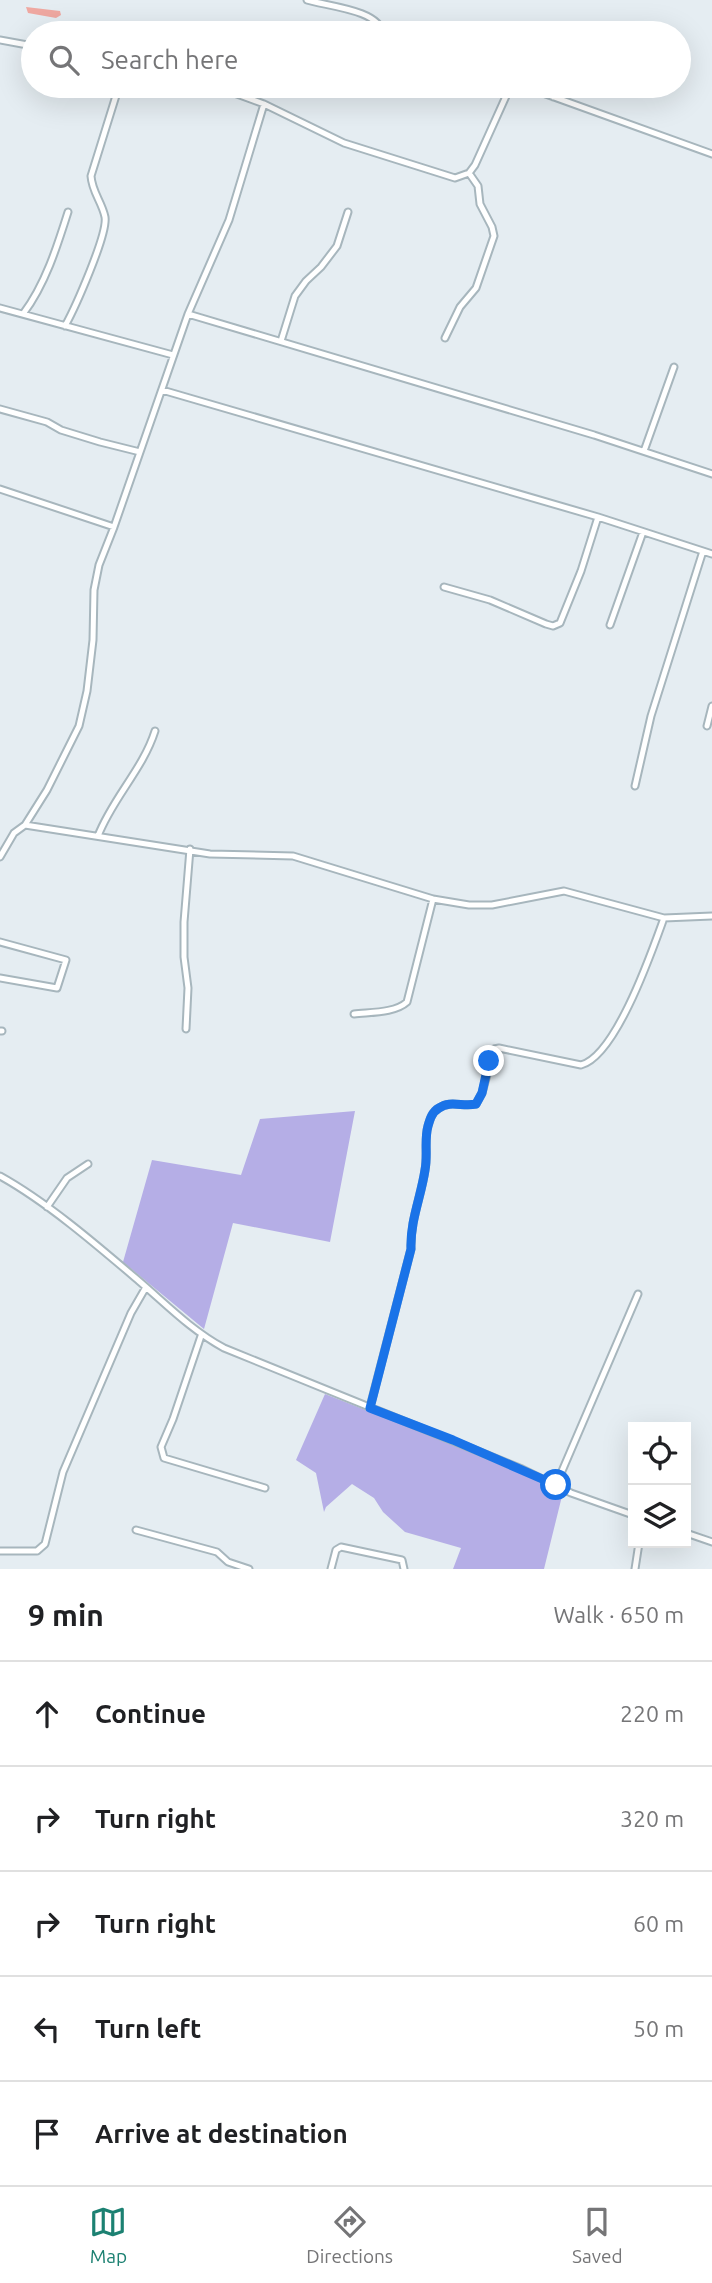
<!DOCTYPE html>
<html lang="en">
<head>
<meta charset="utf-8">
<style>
  body { margin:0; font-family:Ubuntu,sans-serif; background:#f6f6f6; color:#202124 }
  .controls { position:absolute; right:21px; bottom:21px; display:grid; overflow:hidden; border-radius:0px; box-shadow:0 7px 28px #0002 }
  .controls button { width:63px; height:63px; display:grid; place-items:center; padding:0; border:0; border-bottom:2px solid #e0e0e0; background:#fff; color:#202124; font:35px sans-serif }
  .stop { position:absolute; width:21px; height:21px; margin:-16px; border:5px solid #1a73e8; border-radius:50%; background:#fff }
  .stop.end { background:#1a73e8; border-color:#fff; box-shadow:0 2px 7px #0008 }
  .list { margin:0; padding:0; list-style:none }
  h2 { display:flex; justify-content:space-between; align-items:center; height:91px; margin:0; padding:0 28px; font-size:30px }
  h2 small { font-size:23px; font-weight:400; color:#757577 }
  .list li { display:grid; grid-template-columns:46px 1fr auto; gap:21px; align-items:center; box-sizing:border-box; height:105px; padding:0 28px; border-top:2px solid #e0e0e0 }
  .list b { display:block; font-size:26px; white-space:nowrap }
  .list em { font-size:23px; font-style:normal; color:#757577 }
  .icon { flex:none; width:38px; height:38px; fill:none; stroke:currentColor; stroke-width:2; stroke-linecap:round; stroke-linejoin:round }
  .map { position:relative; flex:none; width:712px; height:1569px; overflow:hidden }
  .search { position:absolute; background:#fff; box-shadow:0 7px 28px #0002; left:21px; right:21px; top:21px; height:77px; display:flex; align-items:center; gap:18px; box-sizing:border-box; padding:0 24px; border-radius:38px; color:#757577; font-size:26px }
  .sheet { height:616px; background:#fff }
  nav { display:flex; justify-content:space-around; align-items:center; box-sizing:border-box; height:98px; border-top:2px solid #e0e0e0; background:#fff; font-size:19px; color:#757577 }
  nav a { display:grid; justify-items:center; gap:4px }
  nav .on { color:#1c8172 }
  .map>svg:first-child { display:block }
  .green { fill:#b5aee6 }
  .water { fill:#efa8a1 }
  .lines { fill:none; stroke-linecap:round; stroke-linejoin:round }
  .minor-casing { stroke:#a7b6bd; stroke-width:9 }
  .minor { stroke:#fff; stroke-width:5 }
  .route { stroke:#1a73e8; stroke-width:9 }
</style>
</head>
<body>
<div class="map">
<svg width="712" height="1569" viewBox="0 0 712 1569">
  <rect width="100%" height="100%" fill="#e5edf2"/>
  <!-- green -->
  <path class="green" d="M355 1111 330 1242 233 1223 204 1329 123 1262 152 1160 241 1175 260 1119Z
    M325 1394 454 1445 563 1492 544 1569H453L461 1548 405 1532 383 1512 374 1498 352 1484 326 1507 324 1512 316 1473 296 1460Z"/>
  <!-- water -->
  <path class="water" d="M26 7 60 11 61 15 56 18 28 13Z"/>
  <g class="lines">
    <!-- minor casing -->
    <g class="minor-casing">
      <path id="minor" d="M307 0C326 6 380 10 382 33
        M0 40 33 46
        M203 86 226 90 264 104 344 143 455 178 469 173 475 165 507 94C514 88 519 87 529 88L712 154
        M549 86 553 97
        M0 308 173 355
        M23 314C45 285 57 247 68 212
        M188 314 594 435 712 474
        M65 326C75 308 108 234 105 217 102 202 92 192 91 176L119 86
        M445 338 460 307 476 288 494 236 492 227 480 204 478 186 469 173
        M281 341 295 296 306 281 321 267 337 246 348 212
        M162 390 598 517 712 554
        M0 409 47 422 61 430 100 442 140 452
        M644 451 674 367
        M0 489 114 527
        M444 587 490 600 546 624 553 626 560 623 581 571 598 517
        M610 625 643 532
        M707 726 712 706
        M635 786 651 716 703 551
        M25 825 210 854 293 856 433 899 469 905H492L564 891 664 918 712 916
        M98 836C112 799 143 769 155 731
        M0 857 14 833 25 825 47 790 79 726 87 691 93 640 94 590 99 565 114 527 188 314 229 220 264 104
        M0 942 66 960 57 988 0 978
        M354 1014C371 1012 395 1013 407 1002L433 899
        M186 1029 188 988 184 957V922L190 849
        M0 1031H2
        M0 1176C47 1202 98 1246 139 1281 167 1305 191 1330 224 1348L522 1469 571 1493 633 1515
        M47 1207 67 1178 88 1164
        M201 1336 173 1419 161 1447 164 1458 265 1488
        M370 1407 411 1249C410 1221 421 1197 425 1170 428 1155 424 1140 428 1126 430 1119 432 1112 439 1108 450 1100 463 1107 476 1104L482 1093 494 1049 499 1048 581 1065C616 1056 652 951 664 918
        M556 1485 638 1294
        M136 1530 217 1552 228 1562 249 1569
        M686 1533 712 1542
        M0 1551H37L45 1544 63 1472 131 1313 146 1287
        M331 1569 336 1550 341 1547 402 1560 404 1569
        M635 1569 639 1543"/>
    </g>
    <!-- minor -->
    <use href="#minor" class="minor"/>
  </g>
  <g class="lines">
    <!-- route -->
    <path class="route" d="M489 1061 482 1093 476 1104C463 1107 450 1100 439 1108 432 1112 430 1119 428 1126 424 1140 428 1155 425 1170 421 1197 410 1221 411 1249L370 1408 453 1440 556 1485"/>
  </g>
</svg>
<div class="controls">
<button><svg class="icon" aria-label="locate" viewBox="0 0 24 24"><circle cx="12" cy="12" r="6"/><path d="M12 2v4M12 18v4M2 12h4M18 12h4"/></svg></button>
<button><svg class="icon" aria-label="layers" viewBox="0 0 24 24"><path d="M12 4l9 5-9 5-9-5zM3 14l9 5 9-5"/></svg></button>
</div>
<div class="stop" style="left:556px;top:1485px"></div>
<div class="stop end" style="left:489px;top:1061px"></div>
<div class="search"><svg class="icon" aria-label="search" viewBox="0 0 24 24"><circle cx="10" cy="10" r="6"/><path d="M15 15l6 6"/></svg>Search here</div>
</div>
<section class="sheet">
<h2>9 min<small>Walk · 650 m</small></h2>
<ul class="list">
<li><svg class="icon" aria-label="ahead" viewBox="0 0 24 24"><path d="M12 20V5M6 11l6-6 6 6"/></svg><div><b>Continue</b></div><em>220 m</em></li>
<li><svg class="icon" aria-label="right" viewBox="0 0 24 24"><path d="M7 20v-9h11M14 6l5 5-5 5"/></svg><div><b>Turn right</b></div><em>320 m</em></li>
<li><svg class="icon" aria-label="right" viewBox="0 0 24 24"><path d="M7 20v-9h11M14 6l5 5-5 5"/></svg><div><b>Turn right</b></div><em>60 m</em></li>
<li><svg class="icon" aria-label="left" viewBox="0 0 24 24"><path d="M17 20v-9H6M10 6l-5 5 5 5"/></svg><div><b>Turn left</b></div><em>50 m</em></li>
<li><svg class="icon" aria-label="arrive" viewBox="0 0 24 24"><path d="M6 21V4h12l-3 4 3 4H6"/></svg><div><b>Arrive at destination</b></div></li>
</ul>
</section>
<nav>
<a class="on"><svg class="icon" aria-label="map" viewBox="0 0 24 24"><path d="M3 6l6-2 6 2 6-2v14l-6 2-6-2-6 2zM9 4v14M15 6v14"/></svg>Map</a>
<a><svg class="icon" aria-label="directions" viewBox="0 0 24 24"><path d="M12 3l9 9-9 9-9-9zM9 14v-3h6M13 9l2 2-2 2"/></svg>Directions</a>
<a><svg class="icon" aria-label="saved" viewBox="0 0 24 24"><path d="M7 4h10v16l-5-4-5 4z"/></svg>Saved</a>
</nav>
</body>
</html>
